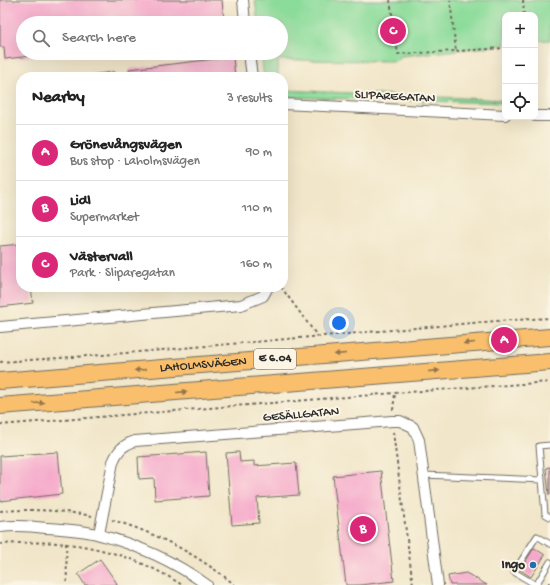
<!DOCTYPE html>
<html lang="en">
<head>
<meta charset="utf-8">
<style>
  body { margin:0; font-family:"Gochi Hand",sans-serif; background:#f2f2f2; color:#222 }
  .controls { position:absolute; right:12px; top:12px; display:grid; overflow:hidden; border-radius:8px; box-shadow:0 4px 16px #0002 }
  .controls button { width:36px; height:36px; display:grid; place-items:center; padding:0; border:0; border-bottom:1px solid #e0e0e0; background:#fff; color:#222; font:20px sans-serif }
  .you { position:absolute; left:339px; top:323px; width:14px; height:14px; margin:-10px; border:3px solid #fff; border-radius:50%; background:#1a73e8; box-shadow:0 0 0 6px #1a73e833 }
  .badge { display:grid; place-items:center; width:26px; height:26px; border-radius:50%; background:#db2777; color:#fff; font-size:13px; font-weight:700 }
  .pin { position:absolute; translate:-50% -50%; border:2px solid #fff; box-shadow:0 1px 4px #0006 }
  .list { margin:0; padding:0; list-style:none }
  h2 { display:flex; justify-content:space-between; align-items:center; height:52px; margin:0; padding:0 16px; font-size:17px }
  h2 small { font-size:13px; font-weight:400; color:#767676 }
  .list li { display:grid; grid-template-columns:26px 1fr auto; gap:12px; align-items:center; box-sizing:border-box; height:56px; padding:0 16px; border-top:1px solid #e0e0e0 }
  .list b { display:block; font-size:15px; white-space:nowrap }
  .list p { margin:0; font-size:13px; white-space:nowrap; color:#767676 }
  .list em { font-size:13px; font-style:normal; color:#767676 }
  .icon { flex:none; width:22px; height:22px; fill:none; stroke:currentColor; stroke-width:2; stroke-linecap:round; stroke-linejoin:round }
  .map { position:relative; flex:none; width:550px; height:585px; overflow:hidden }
  .search { position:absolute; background:#fff; box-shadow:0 4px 16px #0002; left:16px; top:16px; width:272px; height:44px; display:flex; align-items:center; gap:10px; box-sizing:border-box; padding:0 14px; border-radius:22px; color:#767676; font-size:15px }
  .panel { position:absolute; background:#fff; box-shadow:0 4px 16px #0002; left:16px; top:72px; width:272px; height:220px; border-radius:16px }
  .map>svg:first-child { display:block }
  .green { fill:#8bdb9a; stroke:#5b8362 }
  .building { fill:#f5a8ca }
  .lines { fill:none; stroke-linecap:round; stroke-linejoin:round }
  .service-casing { stroke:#706c62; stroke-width:7 }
  .minor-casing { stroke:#706c62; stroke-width:12 }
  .trunk-casing { stroke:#706c62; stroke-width:18 }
  .path { stroke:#706c62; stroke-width:2; stroke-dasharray:3 3; stroke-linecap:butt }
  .service { stroke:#fff; stroke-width:5 }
  .minor { stroke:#fff; stroke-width:10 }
  .trunk { stroke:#f9bf6d; stroke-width:16 }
  .oneway { fill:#92754c }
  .poi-dot { fill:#1f6fb2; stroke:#fcf5e5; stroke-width:1.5 }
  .labels { text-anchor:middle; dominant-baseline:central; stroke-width:4; stroke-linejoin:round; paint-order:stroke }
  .shield { fill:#fcf5e5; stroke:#6a6863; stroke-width:1 }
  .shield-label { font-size:12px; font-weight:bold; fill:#2b2b2b }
  .street-label { font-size:13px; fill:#2b2b2b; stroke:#fcf5e5 }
  .poi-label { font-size:13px; font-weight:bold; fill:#2b2b2b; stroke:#fcf5e5; text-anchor:end }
</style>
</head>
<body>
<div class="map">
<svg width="550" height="585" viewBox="0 0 550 585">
  <rect width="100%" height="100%" fill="#fcf5e5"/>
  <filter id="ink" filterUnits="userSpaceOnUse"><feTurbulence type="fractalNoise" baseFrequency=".025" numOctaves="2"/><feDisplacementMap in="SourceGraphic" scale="8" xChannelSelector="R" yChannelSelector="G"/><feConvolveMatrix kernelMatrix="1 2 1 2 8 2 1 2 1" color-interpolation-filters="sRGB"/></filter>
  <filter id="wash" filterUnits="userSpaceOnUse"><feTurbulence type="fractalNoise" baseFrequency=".012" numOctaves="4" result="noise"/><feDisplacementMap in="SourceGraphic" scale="16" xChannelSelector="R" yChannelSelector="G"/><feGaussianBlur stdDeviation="0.9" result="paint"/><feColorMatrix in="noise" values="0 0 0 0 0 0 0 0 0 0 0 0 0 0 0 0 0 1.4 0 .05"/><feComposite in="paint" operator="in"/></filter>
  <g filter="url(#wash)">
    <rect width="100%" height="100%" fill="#f1e6c9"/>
    <!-- green -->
    <path class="green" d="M255 0H550V40L535 41V15H505V45L401 56 395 61 278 60V77H264L261 53H281V23H258Z
      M283 90 505 100V103L283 97Z"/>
    <g id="blocks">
      <!-- building -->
      <path class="building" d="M0 0H222L224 21 205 23H23V53L48 54 5 59 4 47H0Z
        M233 57 235 77H130L129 69Z
        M114 72 115 77H81L80 76Z
        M21 244V287H31L33 303 0 307V246Z
        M58 452 62 494 0 501V456Z
        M206 452 209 496 155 500 154 478 139 479 138 457Z
        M239 452 240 462 254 461V466L296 463 299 495 257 498 259 523 232 525 226 453Z
        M550 467V495H549L546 468Z
        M381 471 394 581 360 585H346L333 476Z
        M534 548 545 555 531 577 520 570Z
        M100 559 116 582 117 585H85L78 574Z
        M466 573 487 585H450L448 576Z"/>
    </g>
  </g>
  <g filter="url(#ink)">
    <use href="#blocks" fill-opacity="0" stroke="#706c62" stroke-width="1"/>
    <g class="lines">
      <!-- service casing -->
      <g class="service-casing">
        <path id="service" d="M550 445 539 446 545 514 550 517
          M423 475 542 480
          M536 585 514 572 537 536 550 544
          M536 585 550 562"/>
      </g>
      <!-- minor casing -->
      <g class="minor-casing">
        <path id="minor" d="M243 0 245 23
          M249 53 252 77
          M283 104 505 115
          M535 116H550
          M0 327 241 305 263 296 268 287
          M0 527C15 525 31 526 46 528 64 529 83 530 100 535 138 545 175 562 207 585
          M99 534 113 462C118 450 123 445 135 441L392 421H400L413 427 419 440 438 585"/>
      </g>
      <!-- trunk casing -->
      <g class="trunk-casing">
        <g id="trunk">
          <path id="s1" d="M0 381 550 337"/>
          <path d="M0 406 550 362"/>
        </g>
      </g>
      <!-- path -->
      <path class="path" d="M390 0 398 54 456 51 450 0
        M523 0 524 15
        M456 51 505 48
        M281 287 318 337
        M0 362 103 355 496 321 550 318
        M393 410 395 393
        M0 425 395 393 550 382
        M393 432 413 585
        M0 511C31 509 61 510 92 516
        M112 520C157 533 198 555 235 585
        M66 543 67 585
        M0 544C22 543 46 541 67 544 107 548 149 563 182 585
        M548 585 550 581"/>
      <!-- service -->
      <use href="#service" class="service"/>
      <!-- minor -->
      <use href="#minor" class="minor"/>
      <!-- trunk -->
      <use href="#trunk" class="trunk"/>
    </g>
    <!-- one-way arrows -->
    <defs><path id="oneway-solid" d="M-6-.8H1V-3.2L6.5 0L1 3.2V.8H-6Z"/></defs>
    <g class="oneway">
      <use href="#oneway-solid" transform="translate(469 343) rotate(175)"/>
      <use href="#oneway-solid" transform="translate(340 354) rotate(175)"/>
      <use href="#oneway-solid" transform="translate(140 370) rotate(175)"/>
      <use href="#oneway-solid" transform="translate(434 371) rotate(-5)"/>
      <use href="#oneway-solid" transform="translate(182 392) rotate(-5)"/>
      <use href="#oneway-solid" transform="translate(39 403) rotate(-5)"/>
    </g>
  </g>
  <!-- markers -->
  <circle class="poi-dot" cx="533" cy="565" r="4"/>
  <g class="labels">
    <!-- shield labels -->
    <rect class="shield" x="254" y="349" width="42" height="20" rx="3"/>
    <g class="shield-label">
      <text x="275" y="359">E 6.04</text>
    </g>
    <!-- street labels -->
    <g class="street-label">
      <text transform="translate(395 97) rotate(3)">SLIPAREGATAN</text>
      <text stroke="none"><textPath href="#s1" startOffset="204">LAHOLMSVÄGEN</textPath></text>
      <text transform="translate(301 415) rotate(-5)">GESÄLLGATAN</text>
    </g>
    <!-- poi labels -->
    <g class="poi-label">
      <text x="525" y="565">Ingo</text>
    </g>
  </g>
</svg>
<div class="controls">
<button>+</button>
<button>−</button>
<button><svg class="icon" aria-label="locate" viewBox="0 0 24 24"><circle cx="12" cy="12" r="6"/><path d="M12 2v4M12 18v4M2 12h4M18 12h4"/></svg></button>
</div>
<div class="you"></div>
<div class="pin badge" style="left:504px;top:340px">A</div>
<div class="pin badge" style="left:363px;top:529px">B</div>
<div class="pin badge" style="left:393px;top:31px">C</div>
<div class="search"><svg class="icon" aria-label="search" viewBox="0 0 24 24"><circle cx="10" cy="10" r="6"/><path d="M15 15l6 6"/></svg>Search here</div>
<section class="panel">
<h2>Nearby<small>3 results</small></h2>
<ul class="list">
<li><span class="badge">A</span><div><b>Grönevångsvägen</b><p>Bus stop · Laholmsvägen</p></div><em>90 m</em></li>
<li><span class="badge">B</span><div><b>Lidl</b><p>Supermarket</p></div><em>110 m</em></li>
<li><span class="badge">C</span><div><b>Västervall</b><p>Park · Sliparegatan</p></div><em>160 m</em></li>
</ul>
</section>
</div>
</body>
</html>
